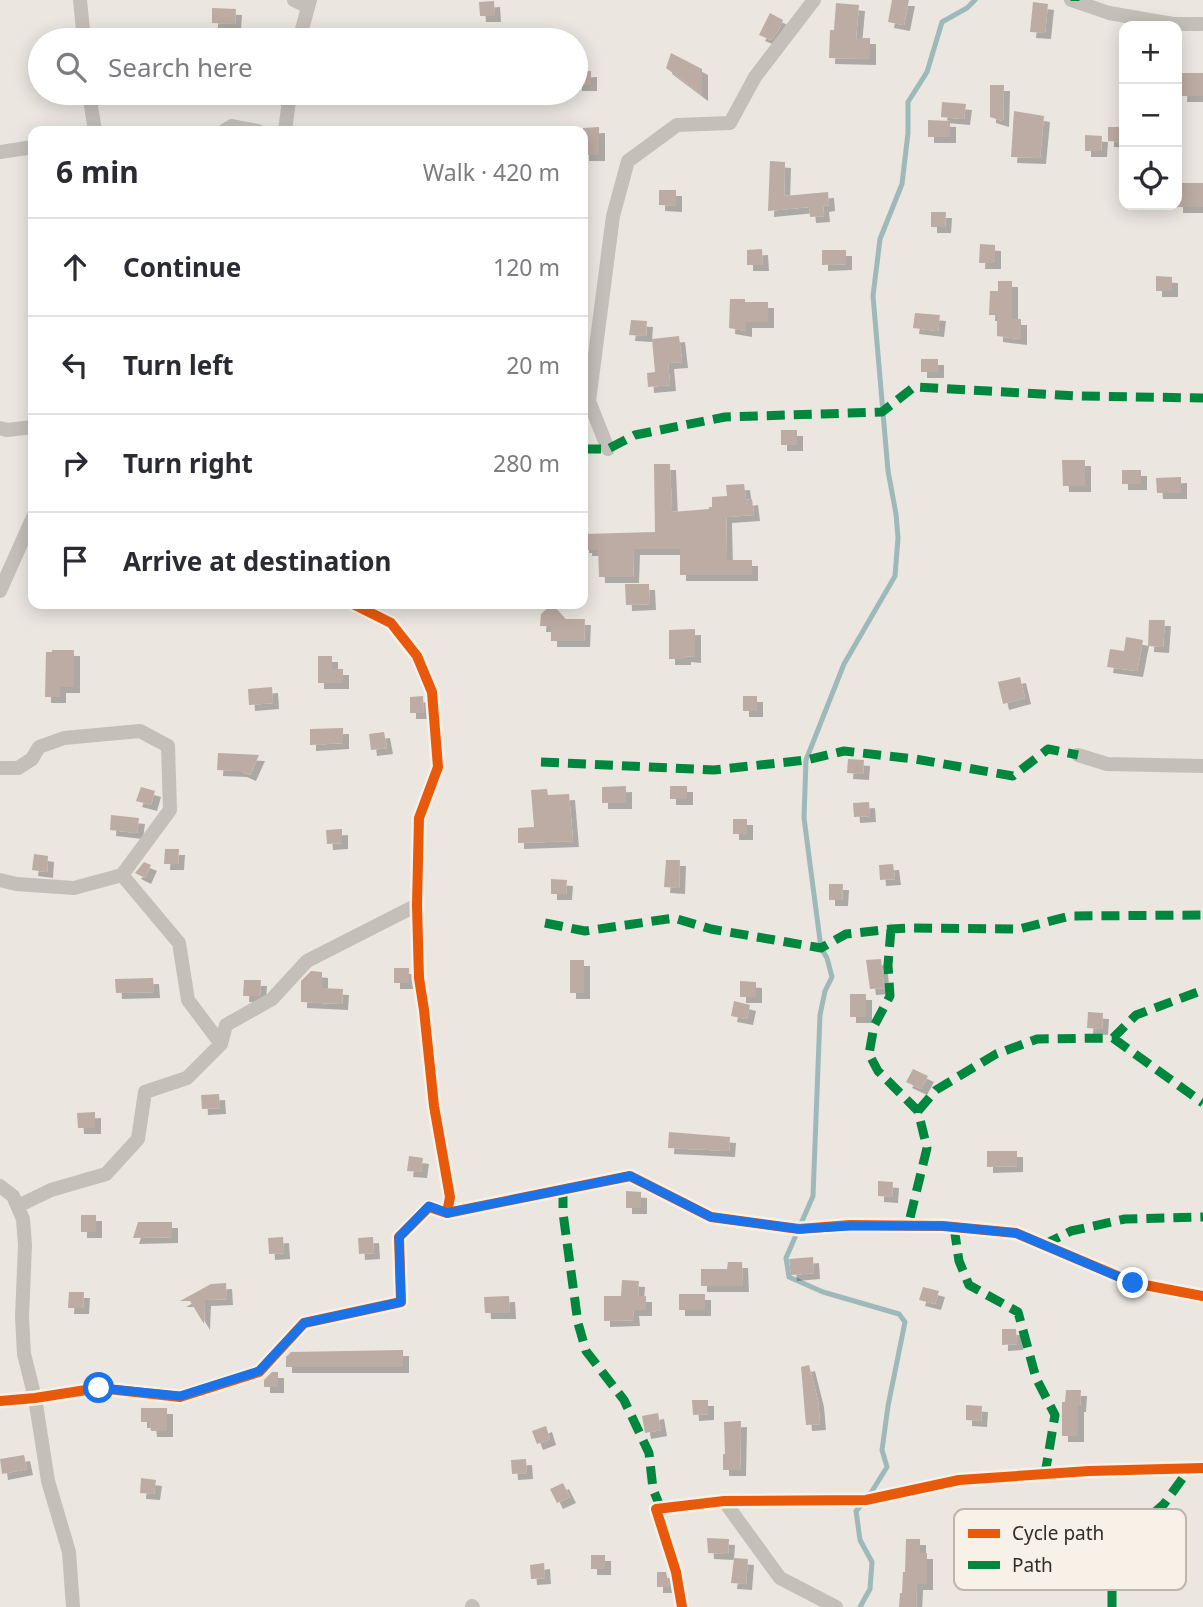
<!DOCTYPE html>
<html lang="en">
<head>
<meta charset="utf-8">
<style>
  body { margin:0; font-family:"Noto Sans",sans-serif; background:#f2f2f3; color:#2b2b33 }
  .controls { position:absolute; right:21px; top:21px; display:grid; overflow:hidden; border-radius:14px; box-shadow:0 4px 18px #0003 }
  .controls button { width:63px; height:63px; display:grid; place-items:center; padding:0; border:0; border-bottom:2px solid #e1e1e2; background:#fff; color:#2b2b33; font:35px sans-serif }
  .stop { position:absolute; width:21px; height:21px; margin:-16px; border:5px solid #1a73e8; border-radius:50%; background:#fff }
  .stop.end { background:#1a73e8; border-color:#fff; box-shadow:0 2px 7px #0008 }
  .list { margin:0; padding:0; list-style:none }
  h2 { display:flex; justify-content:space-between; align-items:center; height:91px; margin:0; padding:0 28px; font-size:30px }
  h2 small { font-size:23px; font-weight:400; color:#7c7c81 }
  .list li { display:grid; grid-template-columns:46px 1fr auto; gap:21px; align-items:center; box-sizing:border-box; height:98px; padding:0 28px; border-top:2px solid #e1e1e2 }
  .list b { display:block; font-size:26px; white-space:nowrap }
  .list em { font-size:23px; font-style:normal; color:#7c7c81 }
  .icon { flex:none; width:38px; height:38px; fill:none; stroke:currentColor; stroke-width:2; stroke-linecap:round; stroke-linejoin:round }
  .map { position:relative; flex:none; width:1203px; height:1607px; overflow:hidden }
  .search { position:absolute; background:#fff; box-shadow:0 4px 18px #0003; left:28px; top:28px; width:560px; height:77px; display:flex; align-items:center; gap:18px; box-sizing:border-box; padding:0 24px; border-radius:38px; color:#7c7c81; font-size:26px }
  .panel { position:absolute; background:#fff; box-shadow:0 4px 18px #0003; left:28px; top:126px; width:560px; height:483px; border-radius:14px }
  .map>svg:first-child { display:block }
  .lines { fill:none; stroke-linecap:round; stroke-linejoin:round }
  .stream { stroke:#9db9ba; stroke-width:5 }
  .building { fill:#bdaca3; filter:url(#shadow) }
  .minor { stroke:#c4bfb9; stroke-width:14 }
  .quiet { stroke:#00873e; stroke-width:9; stroke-dasharray:18 9; stroke-linecap:butt }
  .cycleway-casing { stroke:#f8f1e7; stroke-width:15 }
  .cycleway { stroke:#e8590c; stroke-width:10 }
  .route { stroke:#1a73e8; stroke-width:9 }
  .key { fill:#f8f1e7; stroke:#bdb6ae; stroke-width:2 }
  .key-label { font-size:19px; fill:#342c28 }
</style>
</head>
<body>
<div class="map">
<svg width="1203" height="1607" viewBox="0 0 1203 1607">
  <defs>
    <filter id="shadow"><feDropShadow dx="6" dy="6" stdDeviation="0" flood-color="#0004"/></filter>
  </defs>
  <rect width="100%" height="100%" fill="#ebe6e0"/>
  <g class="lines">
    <!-- stream -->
    <path class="stream" d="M869 1496 887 1467 882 1450 888 1406 905 1322 899 1314 823 1292 789 1277 786 1258 813 1196 820 1015 825 991 832 977 827 958 821 948 804 818 806 760 844 664 895 576 898 538 896 514 888 471 873 296 880 239 902 184 908 133V102L927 72 942 22 967 8 975 0
      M860 1607 870 1589 872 1562 860 1540 856 1511 863 1503"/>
  </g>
  <!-- building -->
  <path class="building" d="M892 0H909L904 25 888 22Z
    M494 1 495 16H480L479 2Z
    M1033 2 1048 4 1045 33 1030 32Z
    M836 3 859 5 856 38H870V59L829 58 830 30H834Z
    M212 8 236 9 235 24 212 23Z
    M770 13 783 20 778 31 771 40 759 35Z
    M671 53 702 69V95L666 68Z
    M591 71V85H576V72Z
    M1182 73H1203V96H1181Z
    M990 85H1004L1003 121 990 117Z
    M942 102 966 104 964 119 941 117Z
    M1014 111 1044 116 1040 158 1011 157Z
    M928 120 950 121V137H928Z
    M599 127V155H583V128Z
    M1108 127H1124V142L1108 141Z
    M1085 135 1102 136 1101 151H1085Z
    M770 161 785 162 784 196 828 192 829 205 823 206 824 216 810 217 809 207 768 211Z
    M1177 183H1203V207H1177Z
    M659 190H676V206L659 205Z
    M931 212H946L945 227H931Z
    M980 244 995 245V263H979Z
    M762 249 763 265H747V250Z
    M822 250H846V264L822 265Z
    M1156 276 1172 277V291H1156Z
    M998 281H1012V319H1021V339L997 336V315H989L990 291H998Z
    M730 299H745V302H768V322H746V331L729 328Z
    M915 313 940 315 938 331 913 328Z
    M631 320 647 321 646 336 629 335Z
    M679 336 682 362 668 363 670 385 648 387 647 373 655 372 652 339Z
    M921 359H938V372H921Z
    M781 430H797V445H781Z
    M1062 460H1085V486H1063Z
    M654 464H670L672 512 709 509V507H712V497L727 496 726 485 744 484 746 500 752 499 754 515 726 517 727 560H752V575H680V549H634L633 577H599L598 550H586V547H583V534L655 532Z
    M1122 470H1141V484H1122Z
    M1181 477V493H1157L1156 478Z
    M625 584H649L650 604 626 605Z
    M552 604 565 619H585L584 641H551V626H540L541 614Z
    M1149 620H1165L1163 647 1148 646Z
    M695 629V657L685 656V659H669V630Z
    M1126 637 1143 640 1137 671 1107 667 1110 649 1124 651Z
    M52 650H74V687H60V697H45L46 652H52Z
    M318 656H332V669H343V683H318Z
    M1020 677 1025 698 1003 704 998 682Z
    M272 687 273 703 249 705 248 689Z
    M423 696 424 713H410V697Z
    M743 696H757V711H743Z
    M343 728V743L310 745V729Z
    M384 732 387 748 371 750 369 734Z
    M218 753 259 755 250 775 241 771 217 770Z
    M848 759 864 760 863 774 847 773Z
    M626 786V803H602V787Z
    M670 786H687V799H670Z
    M141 787 155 791 151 805 136 801Z
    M547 789 548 795 569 794 573 841 518 843V828L534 827 531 790Z
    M869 802 870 816 854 817 853 803Z
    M111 815 139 818 137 833 110 830Z
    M733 819H747V834H733Z
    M342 829V843L327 844 326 830Z
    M165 849H179L178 864H164Z
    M34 854 48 856 47 872 32 870Z
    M666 860H680L679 888 664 887Z
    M144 862 151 865 145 878 135 873Z
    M893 864 895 879 880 880 879 865Z
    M551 879 567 880 566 894H551Z
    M829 884H843L842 900H829Z
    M881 959 884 988 870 989 866 960Z
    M570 960H584V993H570Z
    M394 968H409V983H394Z
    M311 971 322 972V988L343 989 342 1004 301 1002V981Z
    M153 978 154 992 116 993 115 979Z
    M244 980H261L260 995 258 996H243Z
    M740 981 756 982V997H740Z
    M850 994H866V1017H850Z
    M734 1001 750 1005 747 1019 731 1016Z
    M1088 1012 1103 1013 1102 1029 1087 1028Z
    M913 1069 928 1076 921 1089 906 1082Z
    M219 1094 220 1108 202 1109 201 1095Z
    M95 1112V1128H78L77 1113Z
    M669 1132 730 1137 729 1151 668 1148Z
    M987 1151H1017V1166L987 1167Z
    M409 1156 423 1158 421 1172 407 1171Z
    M878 1181 893 1182 892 1197 878 1196Z
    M626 1191 641 1192V1208H626Z
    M81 1215H96V1232H81Z
    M138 1222H172V1237L133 1238Z
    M283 1237 284 1253 269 1254 268 1238Z
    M373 1237 374 1253 359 1254 358 1238Z
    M813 1257 814 1273 791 1275 789 1259Z
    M728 1262H742L743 1286H701V1269H727Z
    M622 1280 639 1281 638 1296H646V1310H633L634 1320 604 1321V1296H621Z
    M226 1283 227 1299 205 1300 204 1324 190 1301H180L211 1284Z
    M923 1287 939 1291 935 1304 919 1300Z
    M69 1292H84L83 1308H68Z
    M679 1294H705V1310H679Z
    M509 1296 510 1313H485L484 1297Z
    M1002 1329H1016L1017 1344 1002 1345Z
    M403 1350V1367H286V1357L291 1352Z
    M809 1365 818 1401 820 1424 806 1425 801 1367Z
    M272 1372H278V1387H264V1380Z
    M1066 1390H1081L1080 1406H1078V1436H1062V1402H1065Z
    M692 1400H708V1414L693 1415Z
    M966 1405 982 1406 981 1421 966 1420Z
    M141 1408H167V1431H151L150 1422H141Z
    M658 1413 661 1430 645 1433 642 1416Z
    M741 1421 740 1470H723V1454H725L724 1422Z
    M546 1426 550 1439 537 1444 532 1431Z
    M24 1455 27 1469 2 1474 0 1459Z
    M526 1459 527 1473 512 1474 511 1460Z
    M141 1478 156 1480 154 1494 140 1493Z
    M563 1483 570 1497 557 1503 550 1489Z
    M707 1538 729 1539 728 1554 708 1553Z
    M906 1539H920V1553H927V1584H917L916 1607H899L900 1593H902L903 1572H905Z
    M591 1555H605V1569H591Z
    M734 1558 748 1559 746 1584 731 1583Z
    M544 1563 545 1578 531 1579 530 1565Z
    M657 1572H666L669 1587H657Z"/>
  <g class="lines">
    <!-- minor -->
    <path class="minor" d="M80 0 84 40
      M294 0 308 7
      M1071 0 1109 13 1173 24H1203
      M299 40 310 0
      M89 93 95 131
      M224 131 232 126 258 131
      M285 131 290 93
      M0 152 33 147
      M0 428 7 430 33 427
      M608 449 589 401 613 216 628 161 677 125 730 123 755 77 814 0
      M0 591 33 517
      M1078 755 1107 764 1203 766
      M0 768H18L32 759 39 747 64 738 140 731 168 746 170 810 122 875 179 943 188 1000 221 1044
      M0 880 16 884 74 888 122 875
      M0 1186 13 1196 23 1219 25 1245 22 1317 24 1354 35 1398 48 1481 69 1552 73 1607
      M18 1206 51 1190 106 1174 138 1139 145 1092 187 1078 221 1044 226 1025 272 999 307 961 417 905
      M447 1213 630 1176 711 1217 799 1229 850 1225 943 1226 1016 1233 1134 1283 1203 1296
      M0 1401 35 1398 99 1388 180 1397 259 1372 304 1323 401 1302 399 1237 429 1207 447 1213 450 1197 434 1106 424 1010 419 978 417 905 419 818 438 767 432 692 417 656 391 623 353 604
      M724 1501 780 1578 836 1607
      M472 1606 473 1607
      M682 1607 676 1572 656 1509 724 1501 866 1500 959 1480 1089 1471 1203 1468"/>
    <!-- quiet -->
    <path class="quiet" d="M1075 1V0
      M583 449H608L635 435 725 417 882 412 914 387 1077 396 1203 398
      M541 762 714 770 806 760 844 751 915 759 1013 776 1048 749 1078 755
      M545 923 585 931 674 918 711 929 821 948 846 934 891 929 913 928 1019 929 1070 916 1203 915
      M891 929 888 965 890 996 874 1026 869 1054 878 1071 918 1111 927 1148 908 1226
      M1113 1038 1203 1103
      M918 1111 936 1090 996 1054 1037 1039 1113 1038 1136 1015 1203 990
      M563 1190V1213L578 1323 586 1351 624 1400 649 1453 653 1489 661 1509
      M954 1227 959 1261 969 1285 1018 1312 1036 1378 1055 1415 1045 1474
      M1043 1245 1071 1231 1125 1219 1203 1217
      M1112 1607V1571L1140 1525 1164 1504 1190 1468"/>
    <!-- cycleway casing -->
    <g class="cycleway-casing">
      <path id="cycleway" d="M447 1213 630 1176 711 1217 799 1229 850 1225 943 1226 1016 1233 1134 1283 1203 1296
        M0 1401 35 1398 99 1388 180 1397 259 1372 304 1323 401 1302 399 1237 429 1207 447 1213 450 1197 434 1106 424 1010 419 978 417 905 419 818 438 767 432 692 417 656 391 623 353 604
        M682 1607 676 1572 656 1509 724 1501 866 1500 959 1480 1089 1471 1203 1468"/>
    </g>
    <!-- cycleway -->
    <use href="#cycleway" class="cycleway"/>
  </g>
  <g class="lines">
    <!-- route -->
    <path class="route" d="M99 1388 180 1396 259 1371 304 1323 401 1302 399 1237 429 1206 447 1213 630 1176 711 1217 799 1229 850 1226H943L1016 1233 1133 1283"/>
  </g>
  <!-- legend -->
  <rect x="954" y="1509" width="232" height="81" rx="10" class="key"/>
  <rect x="968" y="1529" width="32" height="9" fill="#e8590c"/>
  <rect x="968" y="1561" width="32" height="8" fill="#00873e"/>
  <g class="key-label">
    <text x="1012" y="1540">Cycle path</text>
    <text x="1012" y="1572">Path</text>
  </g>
</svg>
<div class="controls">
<button>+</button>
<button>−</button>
<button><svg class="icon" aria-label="locate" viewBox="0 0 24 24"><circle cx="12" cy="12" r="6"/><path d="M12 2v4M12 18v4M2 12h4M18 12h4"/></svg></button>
</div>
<div class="stop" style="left:99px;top:1388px"></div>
<div class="stop end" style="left:1133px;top:1283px"></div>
<div class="search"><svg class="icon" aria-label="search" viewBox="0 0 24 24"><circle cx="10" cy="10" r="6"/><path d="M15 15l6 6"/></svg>Search here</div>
<section class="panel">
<h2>6 min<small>Walk · 420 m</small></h2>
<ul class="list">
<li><svg class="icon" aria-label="ahead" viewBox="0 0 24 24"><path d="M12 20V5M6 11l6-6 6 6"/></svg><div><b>Continue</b></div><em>120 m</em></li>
<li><svg class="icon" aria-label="left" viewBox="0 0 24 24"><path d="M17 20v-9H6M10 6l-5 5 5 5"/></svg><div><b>Turn left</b></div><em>20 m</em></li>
<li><svg class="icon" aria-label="right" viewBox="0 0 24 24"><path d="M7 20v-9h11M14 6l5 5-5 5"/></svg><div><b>Turn right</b></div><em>280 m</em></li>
<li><svg class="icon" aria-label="arrive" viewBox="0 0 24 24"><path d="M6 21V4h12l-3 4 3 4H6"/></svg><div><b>Arrive at destination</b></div></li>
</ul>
</section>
</div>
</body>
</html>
